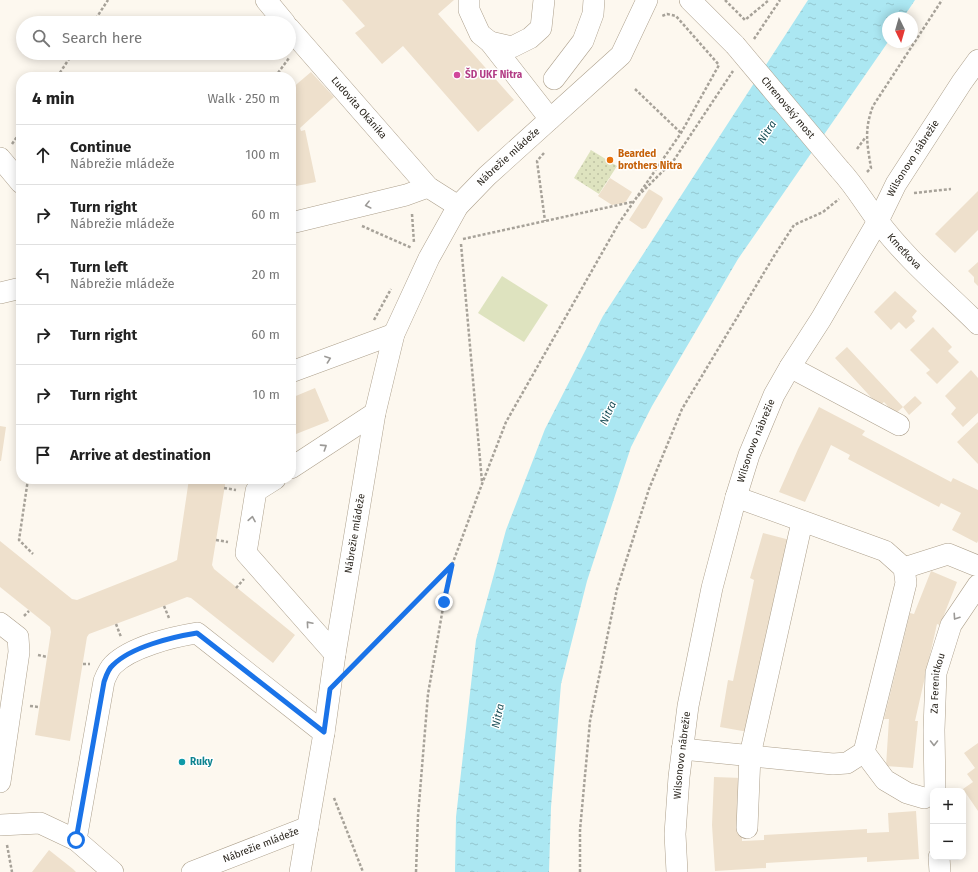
<!DOCTYPE html>
<html lang="en">
<head>
<meta charset="utf-8">
<style>
  body { margin:0; font-family:"Fira Sans",sans-serif; background:#f6f6f6; color:#222 }
  .controls { position:absolute; right:12px; bottom:12px; display:grid; overflow:hidden; border-radius:8px; box-shadow:0 2px 10px #0003 }
  .controls button { width:36px; height:36px; display:grid; place-items:center; padding:0; border:0; border-bottom:1px solid #e0e0e0; background:#fff; color:#222; font:20px sans-serif }
  .compass { position:absolute; left:882px; top:12px; width:36px; height:36px; border-radius:50%; background:#fff; box-shadow:0 2px 10px #0003; rotate:175deg }
  .stop { position:absolute; width:12px; height:12px; margin:-9px; border:3px solid #1a73e8; border-radius:50%; background:#fff }
  .stop.end { background:#1a73e8; border-color:#fff; box-shadow:0 1px 4px #0008 }
  .list { margin:0; padding:0; list-style:none }
  h2 { display:flex; justify-content:space-between; align-items:center; height:52px; margin:0; padding:0 16px; font-size:17px }
  h2 small { font-size:13px; font-weight:400; color:#767676 }
  .list li { display:grid; grid-template-columns:26px 1fr auto; gap:12px; align-items:center; box-sizing:border-box; height:60px; padding:0 16px; border-top:1px solid #e0e0e0 }
  .list b { display:block; font-size:15px; white-space:nowrap }
  .list p { margin:0; font-size:13px; white-space:nowrap; color:#767676 }
  .list em { font-size:13px; font-style:normal; color:#767676 }
  .icon { flex:none; width:22px; height:22px; fill:none; stroke:currentColor; stroke-width:2; stroke-linecap:round; stroke-linejoin:round }
  .map { position:relative; flex:none; width:978px; height:872px; overflow:hidden }
  .search { position:absolute; background:#fff; box-shadow:0 2px 10px #0003; left:16px; top:16px; width:280px; height:44px; display:flex; align-items:center; gap:10px; box-sizing:border-box; padding:0 14px; border-radius:22px; color:#767676; font-size:15px }
  .panel { position:absolute; background:#fff; box-shadow:0 2px 10px #0003; left:16px; top:72px; width:280px; height:412px; border-radius:16px }
  .map>svg:first-child { display:block }
  .grass { fill:#dee3bf }
  .park { fill:url(#park-dots) }
  .water { fill:url(#water-ripples) }
  .building { fill:#eee0cc }
  .lines { fill:none; stroke-linecap:round; stroke-linejoin:round }
  .minor-casing { stroke:#ada08c; stroke-width:22 }
  .path { stroke:#a7a299; stroke-width:2.5; stroke-dasharray:3 2; stroke-linecap:butt }
  .minor { stroke:#fff; stroke-width:21 }
  .minor-bridge-casing { stroke:#ada08c; stroke-width:22; stroke-linecap:butt }
  .minor-bridge { stroke:#fff; stroke-width:21 }
  .oneway { stroke:#9c9a97 }
  .route { stroke:#1a73e8; stroke-width:5 }
  .hotel-dot { fill:#d1479c; stroke:#fff; stroke-width:1.5 }
  .food-dot { fill:#e8710a; stroke:#fff; stroke-width:1.5 }
  .culture-dot { fill:#0f9aa8; stroke:#fff; stroke-width:1.5 }
  .labels { text-anchor:middle; dominant-baseline:central; stroke-width:3; stroke-linejoin:round; paint-order:stroke }
  .hotel-label { font-size:10px; font-weight:bold; fill:#b23c85; stroke:#fff; text-anchor:start }
  .street-label { font-size:10px; fill:#241f17; stroke:#fff }
  .food-label { font-size:10px; font-weight:bold; fill:#c56008; stroke:#fff; text-anchor:start }
  .culture-label { font-size:10px; font-weight:bold; fill:#0d838f; stroke:#fff; text-anchor:start }
  .water-label { font-size:11px; font-style:italic; fill:#1b4f57; stroke:#fff }
</style>
</head>
<body>
<div class="map">
<svg width="978" height="872" viewBox="0 0 978 872">
  <defs>
    <pattern id="park-dots" width="8" height="8" patternUnits="userSpaceOnUse"><rect width="8" height="8" fill="#dee3bf"/><path d="M2 2h.1M6 6h.1" fill="none" stroke="#bec2a3" stroke-width="1.8" stroke-linecap="round"/></pattern>
    <pattern id="water-ripples" width="26" height="14" patternUnits="userSpaceOnUse"><rect width="26" height="14" fill="#abe7f2"/><path d="M2 4q2-2 4 0t4 0M15 11q2-2 4 0t4 0" fill="none" stroke="#93c6cf"/></pattern>
  </defs>
  <rect width="100%" height="100%" fill="#fdf8ef"/>
  <!-- grass -->
  <path class="grass" d="M502 276 548 305 524 342 478 313Z"/>
  <!-- park -->
  <path class="park" d="M591 150 617 166 599 194 574 178Z"/>
  <!-- water -->
  <path class="water" d="M808 0H915L903 18H888V42L738 259 652 406 631 447 587 581 561 684 551 807 549 872H455L456 817 476 640 506 530 545 429 603 316Z"/>
  <!-- building -->
  <path class="building" d="M342 0H454L438 14 514 100 478 132 403 46 382 64 355 33 365 26Z
    M311 72 334 97 300 128 301 131 305 130 316 182 291 187V89Z
    M610 178 632 192 625 203 612 205 598 196Z
    M649 189 662 197 663 199 646 228 642 229 629 220Z
    M978 191V230L955 253 935 234Z
    M978 262V286L974 282V277L968 271Z
    M895 291 917 311 912 317 915 321 906 329 899 322 891 330 874 312Z
    M933 327 952 347 948 351 959 362 937 384 926 373 930 370 910 350Z
    M847 347 903 407 895 414 884 402 879 406 835 358Z
    M971 370 978 378V413L963 427 951 414 956 408 945 396Z
    M315 388 329 421 291 436V398Z
    M915 396 922 403 909 415 903 407Z
    M819 407 865 431 862 435 951 482 953 478 978 490V541L977 543 952 530 961 513 941 503 939 507 848 459 850 455 831 445 805 502 779 492 798 449Z
    M978 422V464L957 442Z
    M0 426 6 427 1 461H0Z
    M189 479H226L212 565 214 569 295 635 273 663 191 598 187 597 164 606 89 634 87 637 70 741 35 735 51 632 50 627 0 587V541L72 599 77 600 173 562 177 560Z
    M763 533 790 540 748 732 720 727 728 680 733 681 754 580 750 578Z
    M931 571 957 582 940 625 937 624 915 721H918L913 768 886 766 889 719H884L910 613 914 614Z
    M978 743V811L963 789 973 782 967 774 975 768 964 753Z
    M714 777 742 778V841L764 840V835L867 829V833L889 832 888 813 916 811 919 859 867 862V857L766 863V868L715 871 712 825Z
    M49 850 73 869 76 872H32Z"/>
  <g class="lines">
    <!-- minor casing -->
    <g class="minor-casing">
      <g id="minor">
        <path d="M266 0 285 23"/>
        <path d="M469 0V10L480 34 490 42 550 119"/>
        <path d="M690 0 735 45"/>
        <path id="s1" d="M289 28 428 187 458 206"/>
        <path d="M490 42 512 47 530 38 541 28 544 0"/>
        <path d="M554 79 583 41 593 14 594 0"/>
        <path d="M0 158 21 183"/>
        <path id="s2" d="M840 170C855 186 865 204 878 221 906 259 945 291 978 324"/>
        <path d="M291 223 406 195 428 187"/>
        <path d="M0 293 21 288"/>
        <path d="M790 367 899 425"/>
        <path d="M291 372 394 334"/>
        <path d="M291 468 375 413"/>
        <path d="M275 479 256 491 246 553 335 654"/>
        <path d="M904 568 948 554 975 565"/>
        <path d="M0 623 18 637 19 652 0 782"/>
        <path d="M682 749 833 764 847 763 864 752 906 583 904 568 885 551 736 497"/>
        <path d="M864 752 885 780 907 793 924 798"/>
        <path id="s3" d="M935 791 934 730 936 673 951 625 978 585"/>
        <path d="M0 825 40 823 76 840"/>
        <path d="M747 828 750 755 802 522"/>
        <path d="M939 857 940 872"/>
        <path d="M113 872 76 840 104 681C106 676 109 669 113 665 131 647 172 637 197 633L324 733"/>
        <path id="s4" d="M192 872 308 827"/>
        <path id="s5" d="M300 872 324 733 335 654 375 413 394 334 429 258 458 206 487 176 621 55 647 0"/>
        <path id="s6" d="M677 872 675 834 679 777 688 706 712 588 736 497 749 455 774 395 790 367 821 319 878 221 896 184 962 82 978 60"/>
      </g>
    </g>
    <!-- path -->
    <path class="path" d="M725 0 745 20 769 0
      M93 23 108 0
      M754 39 780 0
      M57 77 73 53
      M275 77 289 58
      M635 89 681 133
      M12 144 21 131
      M857 149 865 138
      M544 153 537 161 545 221
      M867 172 871 168C867 143 864 130 873 106L942 0
      M914 193 951 189
      M638 196 674 160 733 71
      M412 214 414 243
      M362 226 412 248
      M463 239 632 202
      M461 244 482 482
      M374 320 391 289
      M28 479 19 540 33 554
      M224 488 236 490
      M216 540 228 542
      M236 588 244 579
      M164 606 169 618
      M24 616 29 611
      M116 624 121 637
      M38 655 47 657
      M83 664H90
      M354 664 452 566
      M30 706 39 707
      M334 798 363 872
      M7 845 12 872
      M416 872 418 816 428 694 444 602 452 565 482 484 506 422 619 223 681 133 719 65 676 16 667 14 662 16
      M580 872V830L590 721 617 589 649 489 682 409 774 256 794 225 823 212 839 199"/>
    <!-- minor -->
    <use href="#minor" class="minor"/>
    <!-- minor-bridge casing -->
    <g class="minor-bridge-casing">
      <g id="minor-bridge">
        <path id="s7" d="M735 45 840 170"/>
      </g>
    </g>
    <!-- minor-bridge -->
    <use href="#minor-bridge" class="minor-bridge"/>
  </g>
  <!-- one-way arrows -->
  <defs><path id="oneway-chevron" d="M-2-3.5L2.5 0L-2 3.5" fill="none" stroke-width="1.6" stroke-linecap="round" stroke-linejoin="round"/></defs>
  <g class="oneway">
    <use href="#oneway-chevron" transform="translate(368 205) rotate(166)"/>
    <use href="#oneway-chevron" transform="translate(328 359) rotate(-20)"/>
    <use href="#oneway-chevron" transform="translate(324 447) rotate(-33)"/>
    <use href="#oneway-chevron" transform="translate(252 519) rotate(-80)"/>
    <use href="#oneway-chevron" transform="translate(956 617) rotate(124)"/>
    <use href="#oneway-chevron" transform="translate(309 624) rotate(-131)"/>
    <use href="#oneway-chevron" transform="translate(934 743) rotate(90)"/>
  </g>
  <g class="lines">
    <!-- route -->
    <path class="route" d="M76 840 104 682C106 676 108 669 113 665 131 647 172 637 197 633L324 732 330 689 452 565 444 602"/>
  </g>
  <!-- markers -->
  <circle class="hotel-dot" cx="457" cy="75" r="4"/>
  <circle class="food-dot" cx="610" cy="160" r="4"/>
  <circle class="culture-dot" cx="182" cy="762" r="4"/>
  <g class="labels">
    <!-- hotel labels -->
    <g class="hotel-label">
      <text x="465" y="75">ŠD UKF Nitra</text>
    </g>
    <!-- street labels -->
    <g class="street-label">
      <text stroke="none"><textPath href="#s7" startOffset="82">Chrenovský most</textPath></text>
      <text stroke="none"><textPath href="#s1" startOffset="106">Ľudovíta Okánika</textPath></text>
      <text stroke="none"><textPath href="#s5" startOffset="760">Nábrežie mládeže</textPath></text>
      <text stroke="none"><textPath href="#s6" startOffset="765">Wilsonovo nábrežie</textPath></text>
      <text stroke="none"><textPath href="#s2" startOffset="104">Kmeťkova</textPath></text>
      <text stroke="none"><textPath href="#s6" startOffset="441">Wilsonovo nábrežie</textPath></text>
      <text stroke="none"><textPath href="#s5" startOffset="343">Nábrežie mládeže</textPath></text>
      <text stroke="none"><textPath href="#s3" startOffset="108">Za Ferenitkou</textPath></text>
      <text stroke="none"><textPath href="#s6" startOffset="117">Wilsonovo nábrežie</textPath></text>
      <text stroke="none"><textPath href="#s4" startOffset="74">Nábrežie mládeže</textPath></text>
    </g>
    <!-- food labels -->
    <g class="food-label">
      <text x="618" y="154">Bearded<tspan x="618" dy="12">brothers Nitra</tspan></text>
    </g>
    <!-- culture labels -->
    <g class="culture-label">
      <text x="190" y="762">Ruky</text>
    </g>
    <!-- water labels -->
    <g class="water-label">
      <text transform="translate(767 132) rotate(-57)">Nitra</text>
      <text transform="translate(608 413) rotate(-66)">Nitra</text>
      <text transform="translate(498 716) rotate(-78)">Nitra</text>
    </g>
  </g>
</svg>
<div class="controls">
<button>+</button>
<button>−</button>
</div>
<svg class="compass" viewBox="-18 -18 36 36"><path d="M0-13l5 13h-10z" fill="#e53935"/><path d="M0 13l5-13h-10z" fill="#767676"/></svg>
<div class="stop" style="left:76px;top:840px"></div>
<div class="stop end" style="left:444px;top:602px"></div>
<div class="search"><svg class="icon" aria-label="search" viewBox="0 0 24 24"><circle cx="10" cy="10" r="6"/><path d="M15 15l6 6"/></svg>Search here</div>
<section class="panel">
<h2>4 min<small>Walk · 250 m</small></h2>
<ul class="list">
<li><svg class="icon" aria-label="ahead" viewBox="0 0 24 24"><path d="M12 20V5M6 11l6-6 6 6"/></svg><div><b>Continue</b><p>Nábrežie mládeže</p></div><em>100 m</em></li>
<li><svg class="icon" aria-label="right" viewBox="0 0 24 24"><path d="M7 20v-9h11M14 6l5 5-5 5"/></svg><div><b>Turn right</b><p>Nábrežie mládeže</p></div><em>60 m</em></li>
<li><svg class="icon" aria-label="left" viewBox="0 0 24 24"><path d="M17 20v-9H6M10 6l-5 5 5 5"/></svg><div><b>Turn left</b><p>Nábrežie mládeže</p></div><em>20 m</em></li>
<li><svg class="icon" aria-label="right" viewBox="0 0 24 24"><path d="M7 20v-9h11M14 6l5 5-5 5"/></svg><div><b>Turn right</b></div><em>60 m</em></li>
<li><svg class="icon" aria-label="right" viewBox="0 0 24 24"><path d="M7 20v-9h11M14 6l5 5-5 5"/></svg><div><b>Turn right</b></div><em>10 m</em></li>
<li><svg class="icon" aria-label="arrive" viewBox="0 0 24 24"><path d="M6 21V4h12l-3 4 3 4H6"/></svg><div><b>Arrive at destination</b></div></li>
</ul>
</section>
</div>
</body>
</html>
